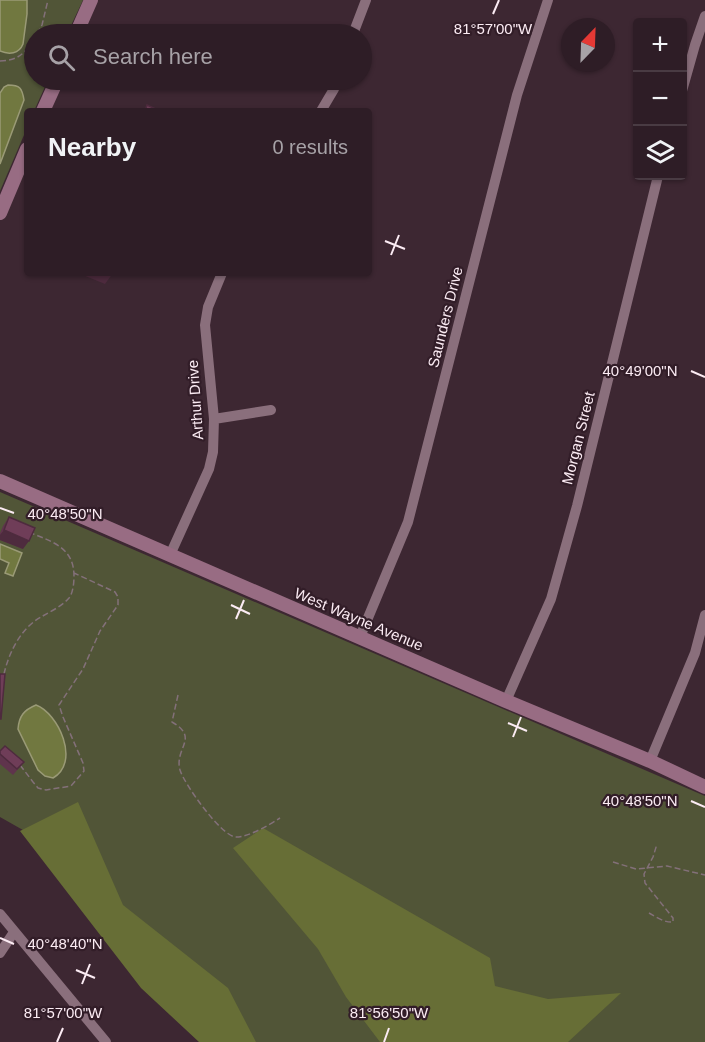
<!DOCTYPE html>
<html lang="en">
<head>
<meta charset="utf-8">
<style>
  body { margin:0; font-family:Helvetica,sans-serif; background:#3a2a32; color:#f1f3f6 }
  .controls { position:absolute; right:18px; top:18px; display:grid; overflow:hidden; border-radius:6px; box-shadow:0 2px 4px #0004 }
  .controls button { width:54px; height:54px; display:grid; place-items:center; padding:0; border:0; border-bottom:2px solid #493b43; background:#2e1d26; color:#f1f3f6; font:30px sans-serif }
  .compass { position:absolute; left:561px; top:18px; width:54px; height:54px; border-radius:50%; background:#2e1d26; box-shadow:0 2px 4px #0004; rotate:23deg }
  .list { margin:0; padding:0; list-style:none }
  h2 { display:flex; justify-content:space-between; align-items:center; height:78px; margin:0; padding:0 24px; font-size:26px }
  h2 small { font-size:20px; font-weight:400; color:#a7a2a7 }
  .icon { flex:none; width:33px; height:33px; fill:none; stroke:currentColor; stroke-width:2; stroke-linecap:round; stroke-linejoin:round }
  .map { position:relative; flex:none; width:705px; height:1042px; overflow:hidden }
  .search { position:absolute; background:#2e1d26; box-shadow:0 2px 4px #0004; left:24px; top:24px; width:348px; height:66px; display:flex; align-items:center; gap:15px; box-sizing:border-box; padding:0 21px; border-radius:33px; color:#a7a2a7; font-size:22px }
  .panel { position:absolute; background:#2e1d26; box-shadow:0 2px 4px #0004; left:24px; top:108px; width:348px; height:168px; border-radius:6px }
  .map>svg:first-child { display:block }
  .green { fill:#515537 }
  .forest { fill:#676e36 }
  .water { fill:#717840; stroke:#9a9a76; stroke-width:1.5 }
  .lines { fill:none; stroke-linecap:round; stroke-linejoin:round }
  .path { stroke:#837079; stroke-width:1.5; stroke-dasharray:6 3; stroke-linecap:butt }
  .street { stroke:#8a6f7c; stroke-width:10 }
  .secondary { stroke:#986c83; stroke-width:14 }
  .wall { fill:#5f344c }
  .shaded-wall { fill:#4e2b3e }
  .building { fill:#6f3d58; stroke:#4e2b3e; stroke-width:1.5 }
  .ticks { fill:none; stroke:#fbebf3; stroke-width:2 }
  .labels { text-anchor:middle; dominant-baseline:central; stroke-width:4.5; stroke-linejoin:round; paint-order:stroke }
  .street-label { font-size:15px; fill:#fbebf3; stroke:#321d28 }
  .ticks-label { font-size:15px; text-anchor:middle; fill:#fbebf3; stroke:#321d28; stroke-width:4.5; stroke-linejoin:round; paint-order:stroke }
</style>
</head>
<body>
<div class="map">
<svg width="705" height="1042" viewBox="0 0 705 1042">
  <rect width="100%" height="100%" fill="#3d2732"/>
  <!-- green -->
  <path class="green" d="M0 0H83L67 34H34V80H48L34 111H27V128L0 191Z
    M0 492 705 796V1042H217L67 855 0 817Z"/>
  <!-- forest -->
  <path class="forest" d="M78 802 123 905 228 988 256 1042H199L141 988 20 831Z
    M263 828 490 958 495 986 548 999 621 993 568 1042H380L346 997 318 949 233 848Z"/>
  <!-- water -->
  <path class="water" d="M0 0H27V14L23 44C19 54 9 55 0 51Z
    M8 85C20 85 22 88 24 100L0 164V93L4 87Z
    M0 544 22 553 13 576 5 573 9 563 0 559Z
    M36 705C58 713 81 762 53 778L45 776 38 770 18 729C19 716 24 710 36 705Z"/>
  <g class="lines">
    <!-- path -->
    <path class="path" d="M37 34 42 25 48 0
      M0 61C19 60 24 54 34 39
      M4 674C9 652 21 628 41 617 50 612 62 606 69 598 73 593 74 583 74 576 74 548 53 542 31 533
      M178 695 172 722C200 738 174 748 180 770 184 784 222 837 236 837 249 837 269 825 280 818
      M20 765 33 782 38 788 46 790 71 786 84 771 83 763 63 717 59 705 83 669 100 631 118 605V597L115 592 74 573
      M613 862 636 869 667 866 705 875
      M649 913C656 917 665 923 673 922V918L645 883 644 874 653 857 657 844"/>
    <!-- street -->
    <path class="street" d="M353 34 366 0
      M682 91 695 45 705 16
      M321 111 334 89 337 80
      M214 419 271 410
      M170 555 209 469 213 452 214 419 205 325 208 307 222 273
      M360 637 408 522 517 95 548 0
      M506 701 551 599 577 506 658 176
      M650 761 695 653 705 615
      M0 914 106 1042
      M0 953 14 932"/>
    <!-- secondary -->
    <path class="secondary" d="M76 34 91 0
      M43 111 57 80
      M0 213 27 149
      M0 481 506 701 650 761 705 787"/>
  </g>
  <!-- wall -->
  <path class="wall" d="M9 517 23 549 0 540V533L3 526Z
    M0 751 24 762 13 775 0 764Z"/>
  <!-- shaded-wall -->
  <path class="shaded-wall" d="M78 273H113L105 284Z
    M4 530 29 541 23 549 0 540V535Z"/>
  <!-- building -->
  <path class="building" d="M147 105 160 111H145Z
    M9 517 35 528 29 541 4 530Z
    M0 674H5L1 719H0Z
    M5 746 24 762 17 769 0 754V751Z"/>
  <!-- ticks -->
  <path class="ticks" d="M493 14 499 0M385 241 405 249M391 255 399 235M691 371 705 377M0 508 14 513M231 605 250 614M236 619 244 600M508 723 527 731M513 737 521 717M691 801 705 807M0 938 14 944M76 970 95 978M82 984 90 964M57 1042 63 1028M384 1042 389 1028"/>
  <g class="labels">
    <!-- street labels -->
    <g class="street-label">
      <text transform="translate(445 317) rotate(-76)">Saunders Drive</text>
      <text transform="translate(195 400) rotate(-94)">Arthur Drive</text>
      <text transform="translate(578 438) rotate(-76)">Morgan Street</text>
      <text transform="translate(359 619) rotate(23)">West Wayne Avenue</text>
    </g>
  </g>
  <g class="ticks-label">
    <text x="493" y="34">81°57'00"W</text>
    <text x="640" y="376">40°49'00"N</text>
    <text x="65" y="519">40°48'50"N</text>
    <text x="640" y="806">40°48'50"N</text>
    <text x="65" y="949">40°48'40"N</text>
    <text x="63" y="1018">81°57'00"W</text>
    <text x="389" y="1018">81°56'50"W</text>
  </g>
</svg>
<div class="controls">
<button>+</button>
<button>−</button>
<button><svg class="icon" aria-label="layers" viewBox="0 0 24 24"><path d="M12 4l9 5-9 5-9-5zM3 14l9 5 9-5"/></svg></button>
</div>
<svg class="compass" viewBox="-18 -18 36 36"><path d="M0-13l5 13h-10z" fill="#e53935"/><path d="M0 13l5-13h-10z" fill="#a7a2a7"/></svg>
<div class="search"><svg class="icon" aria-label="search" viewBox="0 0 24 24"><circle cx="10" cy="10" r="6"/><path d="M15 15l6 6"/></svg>Search here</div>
<section class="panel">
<h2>Nearby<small>0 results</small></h2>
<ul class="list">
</ul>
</section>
</div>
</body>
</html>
